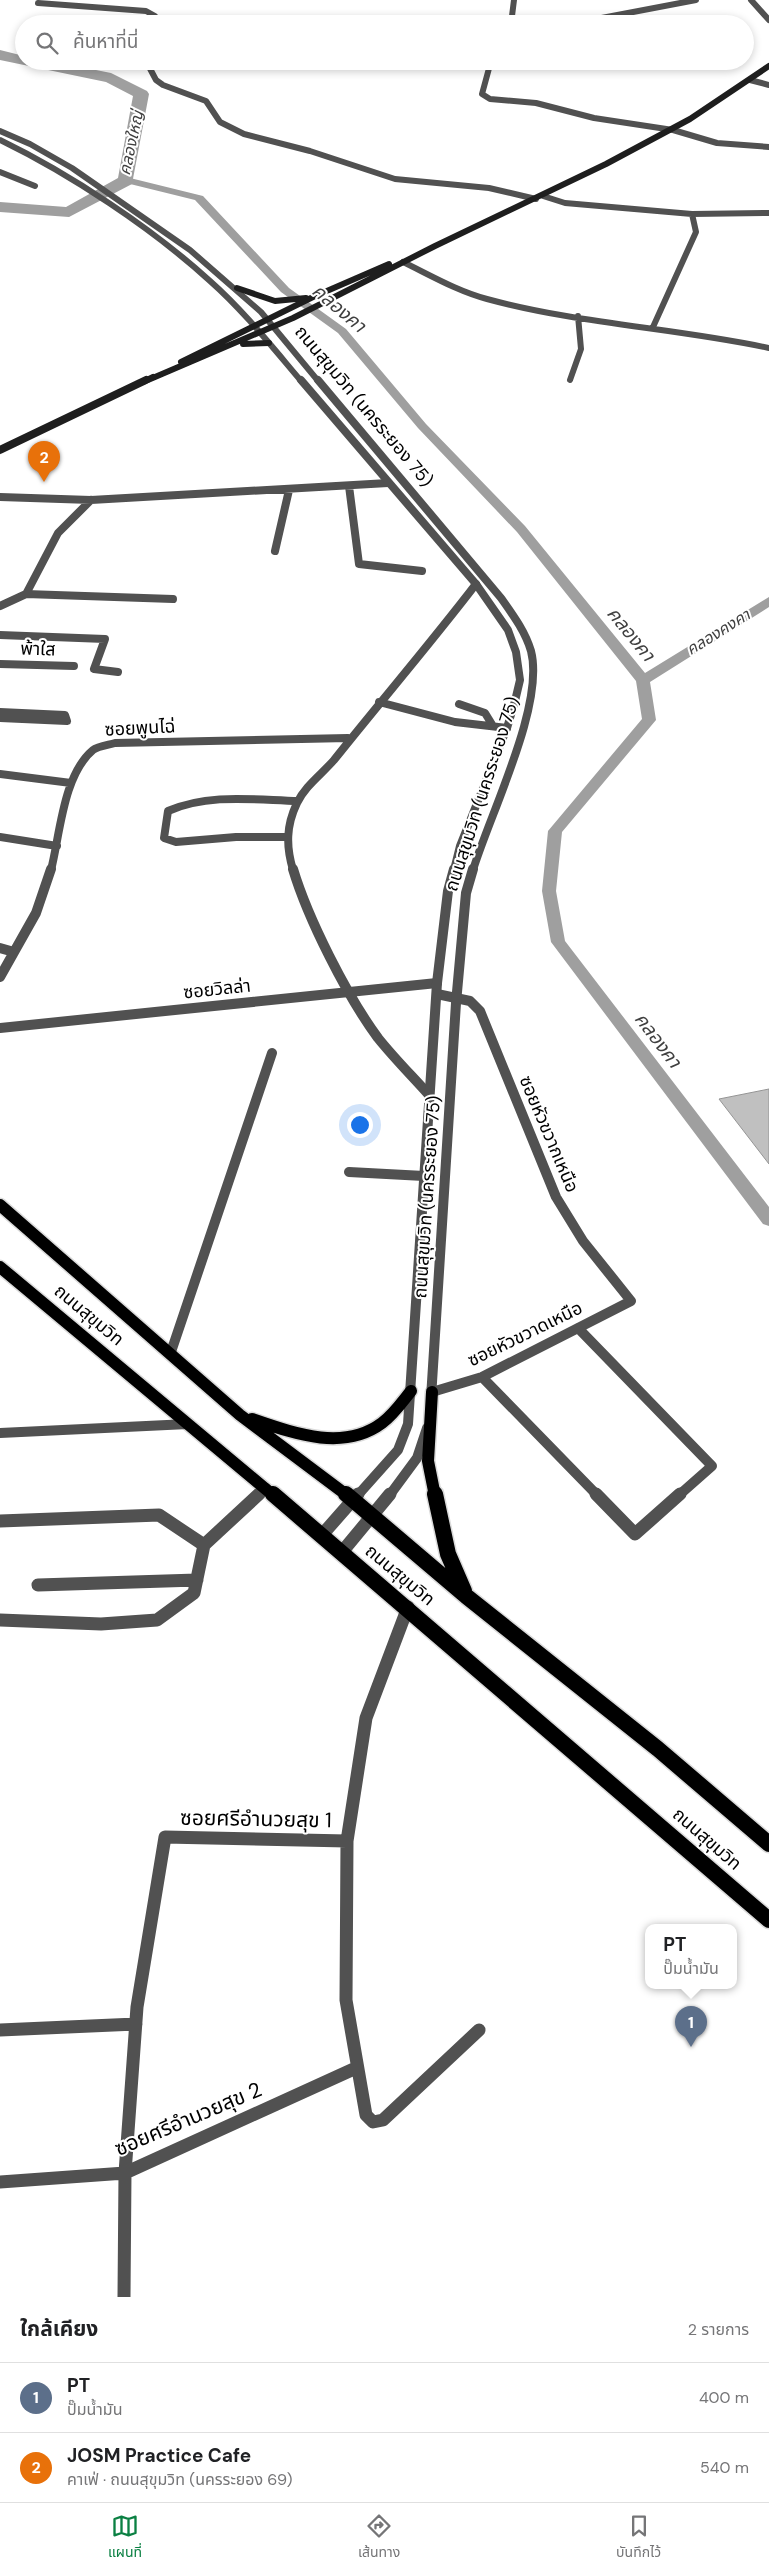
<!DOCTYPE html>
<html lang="th">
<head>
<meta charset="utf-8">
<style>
  body { margin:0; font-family:"DM Sans","Noto Sans Thai",sans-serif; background:#f2f2f2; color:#202124 }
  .you { position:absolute; left:359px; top:1124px; width:18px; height:18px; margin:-12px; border:4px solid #fff; border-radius:50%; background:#1a73e8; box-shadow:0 0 0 8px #1a73e833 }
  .badge { display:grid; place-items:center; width:32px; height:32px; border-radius:50%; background:#0b8043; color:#fff; font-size:16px; font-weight:700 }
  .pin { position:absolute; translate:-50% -41px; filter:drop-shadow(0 1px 2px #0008) }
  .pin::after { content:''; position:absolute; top:26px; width:18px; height:15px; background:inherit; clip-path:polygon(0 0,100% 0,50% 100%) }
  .popup { position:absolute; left:645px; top:1924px; width:92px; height:65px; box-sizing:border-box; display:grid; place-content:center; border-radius:10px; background:#fff; filter:drop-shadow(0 1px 4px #0005); font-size:16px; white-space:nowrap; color:#757577 }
  .popup b { font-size:19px; color:#202124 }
  .popup::after { content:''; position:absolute; left:50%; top:100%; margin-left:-10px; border:10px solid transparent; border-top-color:#fff }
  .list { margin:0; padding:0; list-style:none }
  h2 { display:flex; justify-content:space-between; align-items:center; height:65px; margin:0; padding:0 20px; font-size:21px }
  h2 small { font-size:16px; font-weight:400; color:#757577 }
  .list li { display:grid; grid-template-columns:32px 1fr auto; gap:15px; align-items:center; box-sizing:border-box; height:70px; padding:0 20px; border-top:1px solid #e0e0e0 }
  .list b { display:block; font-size:19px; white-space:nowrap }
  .list p { margin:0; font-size:16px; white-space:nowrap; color:#757577 }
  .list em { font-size:16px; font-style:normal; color:#757577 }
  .icon { flex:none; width:28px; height:28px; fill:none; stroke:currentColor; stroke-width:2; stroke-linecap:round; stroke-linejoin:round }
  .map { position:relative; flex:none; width:769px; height:2297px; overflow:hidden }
  .search { position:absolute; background:#fff; box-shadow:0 2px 8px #0003; left:15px; right:15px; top:15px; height:55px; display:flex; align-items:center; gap:12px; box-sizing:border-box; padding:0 18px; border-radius:28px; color:#757577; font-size:19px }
  .sheet { height:205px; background:#fff }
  nav { display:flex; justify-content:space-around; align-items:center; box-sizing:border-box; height:70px; border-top:1px solid #e0e0e0; background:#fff; font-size:14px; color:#757577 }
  nav a { display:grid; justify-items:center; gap:2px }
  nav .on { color:#0b8043 }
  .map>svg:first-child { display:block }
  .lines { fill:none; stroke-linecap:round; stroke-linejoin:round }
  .canal { fill:#9f9f9f; fill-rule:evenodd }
  .river { fill:#9f9f9f; fill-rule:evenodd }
  .building { fill:#c0c0c0; stroke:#959595 }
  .primary-far1-casing { stroke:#dbdbdb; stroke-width:15 }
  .primary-casing { stroke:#dbdbdb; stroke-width:19 }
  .minor-far3 { stroke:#515151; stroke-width:6 }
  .minor-far2 { stroke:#515151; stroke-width:8 }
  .minor-far1 { stroke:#515151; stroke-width:10 }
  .minor { stroke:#515151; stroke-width:13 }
  .tertiary-far3 { stroke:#515151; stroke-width:6 }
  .tertiary-far2 { stroke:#515151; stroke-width:8 }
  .tertiary-far1 { stroke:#515151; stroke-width:10 }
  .tertiary { stroke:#515151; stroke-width:13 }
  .secondary-far1 { stroke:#1e1e1e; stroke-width:6 }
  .secondary { stroke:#1e1e1e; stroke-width:8 }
  .primary-far1 { stroke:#000; stroke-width:12 }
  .primary { stroke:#000; stroke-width:16 }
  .labels { text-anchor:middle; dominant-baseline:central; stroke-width:4; stroke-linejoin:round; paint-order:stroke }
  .far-water-label { font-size:16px; font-style:italic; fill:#404040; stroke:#fff }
  .street-label { font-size:18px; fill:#000; stroke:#fff }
  .water-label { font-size:19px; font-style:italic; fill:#404040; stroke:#fff }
  .near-street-label { font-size:21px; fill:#000; stroke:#fff }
</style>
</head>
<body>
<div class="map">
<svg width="769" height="2297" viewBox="0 0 769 2297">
  <rect width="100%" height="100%" fill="#fff"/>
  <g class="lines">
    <!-- canal -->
    <path class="canal" d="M126 177 203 196 289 288 346 329 426 424 525 526 645 673 769 597V607L650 682 656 720 562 832 556 891 565 941 769 1207V1226L763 1224 551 942 542 891 548 831 642 719 636 681 517 532 418 428 338 333 281 292 195 200 122 182 121 180Z"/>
    <!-- river -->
    <path class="river" d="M0 50 24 56V61H51L111 73 147 91 149 94 132 184 69 217 0 212V202L66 207 118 178 133 96 106 82 0 60Z"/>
  </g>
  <!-- building -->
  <path class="building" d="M769 1089V1164L719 1099Z"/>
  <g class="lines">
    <!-- primary-far1 casing -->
    <g class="primary-far1-casing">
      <path id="primary-far1" d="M0 1205 240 1415 348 1496
        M0 1267 274 1496
        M432 1392 428 1461 435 1496
        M252 1419C293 1433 343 1452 382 1423 394 1414 402 1402 411 1391"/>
    </g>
    <!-- primary casing -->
    <g class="primary-casing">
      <path id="primary" d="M273 1494 769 1920
        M346 1494 466 1596 658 1749 769 1844
        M435 1494 448 1554 464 1591"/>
    </g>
    <!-- minor-far3 -->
    <path class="minor-far3" d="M751 0 769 20
      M38 3 146 11 155 16 153 24
      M511 24 514 0
      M570 24 696 0
      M146 61 156 80 163 85 206 101 220 122 244 134 310 151 395 179 489 188 536 199
      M428 61 489 64
      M491 61 482 94 490 99 536 103 594 118 673 130 717 143 769 147
      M750 80 769 85
      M0 172 35 186
      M543 196 565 203 692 214 769 213
      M403 262C430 275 457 291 487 299 579 324 676 328 769 348
      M653 327 696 232 692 214
      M570 380 581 349 578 316"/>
    <!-- minor-far2 -->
    <path class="minor-far2" d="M349 486 359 564 422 571
      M0 497 91 500 388 483
      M275 551 289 490
      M26 594 173 599
      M0 606 26 594 58 533 91 500
      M0 635 105 639 94 669 118 672
      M0 664 74 666
      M379 702 455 722 507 728
      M459 704 485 713 493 726
      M0 712 65 715 67 721 0 718
      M0 774 71 783
      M0 837 57 846
      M287 837H236L176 842 164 838 168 811C209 793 255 800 298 801
      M51 870C60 835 63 775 93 750 98 746 108 745 115 743L348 738
      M293 870C286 846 286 826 297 803 305 786 322 774 334 760 381 701 430 644 476 584"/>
    <!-- minor-far1 -->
    <path class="minor-far1" d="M293 869C308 919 347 996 378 1038 394 1058 412 1076 429 1095
      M0 948 14 952
      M0 977 36 913 51 869
      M0 1028 437 983
      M349 1172 424 1176
      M578 1328 712 1466 678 1496
      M171 1352 272 1053
      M482 1377 598 1496
      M432 1392 482 1377 631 1301 583 1241 556 1197 480 1011 470 1001 437 994
      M0 1433 188 1424
      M258 1496 266 1488"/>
    <!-- minor -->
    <path class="minor" d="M596 1494 635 1534 680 1494
      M0 1521 159 1515 204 1545
      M38 1585 197 1580
      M408 1607 366 1718 347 1841 346 2000 366 2115 373 2122 383 2120 479 2030
      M0 1620 101 1624 157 1620 194 1593 204 1545 259 1494
      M0 2030 136 2024
      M0 2182 125 2173 356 2068
      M124 2297 125 2173 137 2007 165 1837 347 1841"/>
    <!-- tertiary-far3 -->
    <path class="tertiary-far3" d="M0 131 30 144 72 168 190 250 261 312 319 382
      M0 140C70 174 152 228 210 281 244 311 273 348 302 382"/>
    <!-- tertiary-far2 -->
    <path class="tertiary-far2" d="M301 380 476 584 508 630 516 652 520 680 515 701 507 728 460 846 454 870
      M318 380 501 598C513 615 525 631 531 651 545 705 490 814 473 870"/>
    <!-- tertiary-far1 -->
    <path class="tertiary-far1" d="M431 1398 456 1003 466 893 473 869
      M357 1496 398 1450 408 1424 437 983 448 891 454 869
      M389 1496 417 1458 427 1428"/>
    <!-- tertiary -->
    <path class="tertiary" d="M322 1535 358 1494
      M342 1552 390 1494"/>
    <!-- secondary-far1 -->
    <path class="secondary-far1" d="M237 288 275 301 306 298
      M243 344 269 343
      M181 362 313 297 389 264
      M148 380 293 318 435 246 606 164 690 119 769 66
      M143 382 153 377"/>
    <!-- secondary -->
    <path class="secondary" d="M0 450 146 380"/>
    <!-- primary-far1 -->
    <use href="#primary-far1" class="primary-far1"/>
    <!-- primary -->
    <use href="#primary" class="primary"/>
  </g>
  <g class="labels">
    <!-- far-water labels -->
    <g class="far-water-label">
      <text transform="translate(131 143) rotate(-78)">คลองใหญ่</text>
      <text transform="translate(718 632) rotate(-32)">คลองคงคา</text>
    </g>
    <!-- street labels -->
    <g class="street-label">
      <text transform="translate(364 406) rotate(50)">ถนนสุขุมวิท (นครระยอง 75)</text>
      <text transform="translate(38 649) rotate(2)">พ้าใส</text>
      <text transform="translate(140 728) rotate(-3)">ซอยพูนไฉ่</text>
      <text transform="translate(482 794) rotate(-72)">ถนนสุขุมวิท (นครระยอง 75)</text>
      <text transform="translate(217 989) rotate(-6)">ซอยวิลล่า</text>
      <text transform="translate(549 1134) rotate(67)">ซอยหัวขวากเหนือ</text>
      <text transform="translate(427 1197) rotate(-86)">ถนนสุขุมวิท (นครระยอง 75)</text>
      <text transform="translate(89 1315) rotate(40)">ถนนสุขุมวิท</text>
      <text transform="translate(525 1334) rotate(-26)">ซอยหัวขวาดเหนือ</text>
      <text transform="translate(400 1575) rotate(40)">ถนนสุขุมวิท</text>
      <text transform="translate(707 1839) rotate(41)">ถนนสุขุมวิท</text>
    </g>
    <!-- water labels -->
    <g class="water-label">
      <text transform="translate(339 308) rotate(40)">คลองคา</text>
      <text transform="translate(631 634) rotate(51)">คลองคา</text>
      <text transform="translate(658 1040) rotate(53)">คลองคา</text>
    </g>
    <!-- near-street labels -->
    <g class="near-street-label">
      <text transform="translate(256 1819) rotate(1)">ซอยศรีอำนวยสุข 1</text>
      <text transform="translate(188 2119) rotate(-23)">ซอยศรีอำนวยสุข 2</text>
    </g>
  </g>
</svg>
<div class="you"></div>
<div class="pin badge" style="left:691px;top:2047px;background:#5c6f8a">1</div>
<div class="popup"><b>PT</b>ปั๊มน้ำมัน</div>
<div class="pin badge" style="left:44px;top:482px;background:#e8710a">2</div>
<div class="search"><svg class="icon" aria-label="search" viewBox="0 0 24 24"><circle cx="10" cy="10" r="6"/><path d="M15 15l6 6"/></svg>ค้นหาที่นี่</div>
</div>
<section class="sheet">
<h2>ใกล้เคียง<small>2 รายการ</small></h2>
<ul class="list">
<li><span class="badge" style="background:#5c6f8a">1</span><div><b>PT</b><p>ปั๊มน้ำมัน</p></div><em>400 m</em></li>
<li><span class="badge" style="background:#e8710a">2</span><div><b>JOSM Practice Cafe</b><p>คาเฟ่ · ถนนสุขุมวิท (นครระยอง 69)</p></div><em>540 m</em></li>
</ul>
</section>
<nav>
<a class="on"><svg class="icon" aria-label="map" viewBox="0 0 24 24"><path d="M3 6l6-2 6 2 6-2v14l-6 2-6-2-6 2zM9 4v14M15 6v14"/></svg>แผนที่</a>
<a><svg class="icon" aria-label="directions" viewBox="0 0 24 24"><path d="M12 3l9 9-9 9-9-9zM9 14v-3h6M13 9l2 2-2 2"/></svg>เส้นทาง</a>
<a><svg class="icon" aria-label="saved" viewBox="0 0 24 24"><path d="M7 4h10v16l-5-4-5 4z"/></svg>บันทึกไว้</a>
</nav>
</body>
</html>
